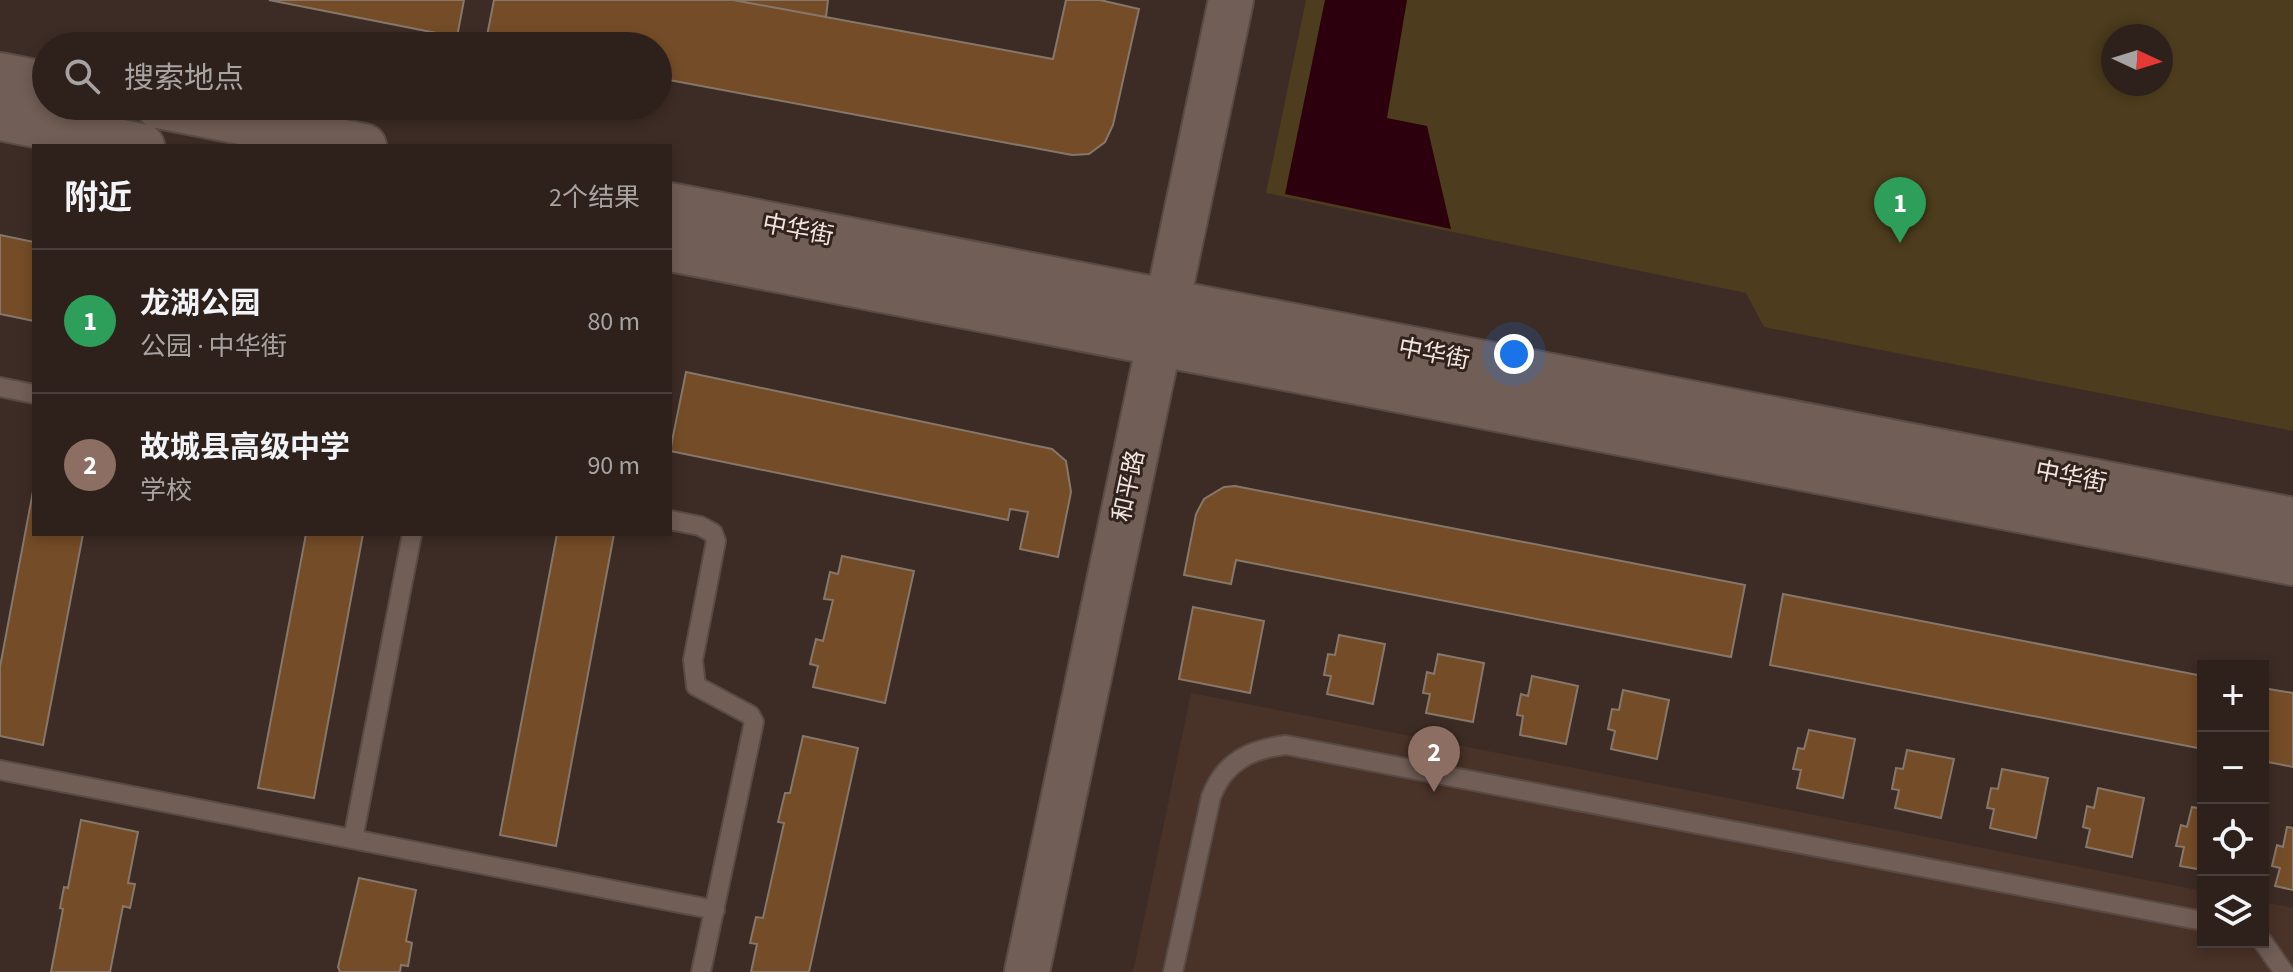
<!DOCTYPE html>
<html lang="zh">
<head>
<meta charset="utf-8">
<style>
  body { margin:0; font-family:"Source Sans 3","Noto Sans SC",sans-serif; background:#3a2e29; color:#f1f3f6 }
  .controls { position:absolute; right:24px; bottom:24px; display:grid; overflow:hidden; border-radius:0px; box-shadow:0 4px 12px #0003 }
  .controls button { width:72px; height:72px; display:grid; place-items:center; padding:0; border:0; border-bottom:2px solid #493e3b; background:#2e211c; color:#f1f3f6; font:40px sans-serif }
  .compass { position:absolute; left:2101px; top:24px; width:72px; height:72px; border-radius:50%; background:#2e211c; box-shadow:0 4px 12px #0003; rotate:94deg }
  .you { position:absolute; left:1514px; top:354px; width:28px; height:28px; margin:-20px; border:6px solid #fff; border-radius:50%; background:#1a73e8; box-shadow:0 0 0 12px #1a73e833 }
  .badge { display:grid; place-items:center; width:52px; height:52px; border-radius:50%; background:#0b8043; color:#fff; font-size:26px; font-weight:700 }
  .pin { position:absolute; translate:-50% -66px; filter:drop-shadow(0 2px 4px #0008) }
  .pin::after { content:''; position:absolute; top:42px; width:28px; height:24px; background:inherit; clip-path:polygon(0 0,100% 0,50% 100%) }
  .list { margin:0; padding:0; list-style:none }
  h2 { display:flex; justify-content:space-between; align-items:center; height:104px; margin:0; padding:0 32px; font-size:34px }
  h2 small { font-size:26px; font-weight:400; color:#a7a3a3 }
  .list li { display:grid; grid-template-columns:52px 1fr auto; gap:24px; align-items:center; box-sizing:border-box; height:144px; padding:0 32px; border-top:2px solid #493e3b }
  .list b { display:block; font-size:30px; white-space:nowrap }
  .list p { margin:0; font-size:26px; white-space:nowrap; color:#a7a3a3 }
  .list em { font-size:26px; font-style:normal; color:#a7a3a3 }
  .icon { flex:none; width:44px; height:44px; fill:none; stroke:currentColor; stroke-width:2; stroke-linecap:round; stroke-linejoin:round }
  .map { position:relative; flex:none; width:2293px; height:972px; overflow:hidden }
  .search { position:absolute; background:#2e211c; box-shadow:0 4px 12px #0003; left:32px; top:32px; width:640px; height:88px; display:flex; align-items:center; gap:20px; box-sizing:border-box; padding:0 28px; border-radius:44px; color:#a7a3a3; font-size:30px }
  .panel { position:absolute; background:#2e211c; box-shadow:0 4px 12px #0003; left:32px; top:144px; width:640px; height:392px; border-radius:0px }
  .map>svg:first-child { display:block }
  .built { fill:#493228 }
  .green { fill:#4d3c1d; fill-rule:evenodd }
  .water { fill:#2d000e }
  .building { fill:#744c27; stroke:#87776a; stroke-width:2 }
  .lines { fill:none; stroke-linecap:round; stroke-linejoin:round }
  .lane-casing { stroke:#584a45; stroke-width:22 }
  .secondary-casing { stroke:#584a45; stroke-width:48 }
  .lane { stroke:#715e56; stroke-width:18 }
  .secondary { stroke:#715e56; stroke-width:44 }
  .labels { text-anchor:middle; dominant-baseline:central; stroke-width:6; stroke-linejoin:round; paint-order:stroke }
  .street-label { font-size:24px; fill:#f0e5e0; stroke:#32221c }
</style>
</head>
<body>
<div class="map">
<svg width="2293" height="972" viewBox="0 0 2293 972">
  <rect width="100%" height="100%" fill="#3d2c25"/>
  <!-- built -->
  <path class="built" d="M1191 693 2203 891V942H2263V902L2293 908V972H1133Z"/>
  <!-- green -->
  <path class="green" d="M1306 0H2293V431L1764 327 1746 293 1266 193ZM2113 36H2161V84H2113Z"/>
  <!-- water -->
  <path class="water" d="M1325 0H1407L1387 118 1427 126 1451 229 1285 194Z"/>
  <!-- building -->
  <path class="building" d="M269 0H464L457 37Z
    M494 0H733L1053 59 1066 0H1100L1139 9 1113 125 1105 142 1089 154 1072 155 658 78V46H485Z
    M733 0H828L826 17Z
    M0 235 34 242V321L0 314Z
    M686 372 1052 449 1066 461 1071 492 1058 557 1020 549 1028 512 1010 509 1008 520 670 451Z
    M34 486V534H83L43 745 0 736V667Z
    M1235 486 1745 585 1731 657 1236 560 1231 584 1184 575 1196 514 1204 499 1224 487Z
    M306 534H363L314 798 258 788Z
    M557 534H614L556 846 500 835Z
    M842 556 914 571 885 703 813 687 818 666 810 664 816 639 823 641 833 600 824 599 830 572 838 574Z
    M1783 594 2203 676V749L1770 665Z
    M1193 607 1264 621 1250 693 1179 679Z
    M1339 635 1385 644 1373 704 1327 694 1331 676 1324 675 1328 654 1335 655Z
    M1438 654 1484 663 1473 722 1426 713 1430 694 1423 693 1427 672 1434 674Z
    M1532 676 1578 686 1566 744 1520 735 1523 716 1517 715 1521 694 1528 696Z
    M2263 688 2293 693V767L2263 761Z
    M1623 690 1669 700 1657 759 1611 749 1615 731 1608 729 1612 709 1619 710Z
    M1809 730 1855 739 1843 798 1797 788 1801 770 1793 769 1798 748 1804 749Z
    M803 736 858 748 809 972H751L757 944 750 943 756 917 763 918 784 823 778 822 785 793H790Z
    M1907 750 1954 759 1941 818 1895 808 1899 790 1892 789 1896 768 1903 769Z
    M2002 769 2048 778 2036 838 1990 828 1994 809 1987 808 1991 788 1998 789Z
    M2098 788 2144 798 2132 857 2086 847 2090 829 2083 827 2087 806 2094 808Z
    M2192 807 2203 809V870L2180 866 2184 847 2176 846 2181 825 2187 827Z
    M81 820 138 832 128 883 135 884 130 908 123 906 110 972H51L63 909 60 908 64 887 68 888Z
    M2287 827 2293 828V890L2275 886 2280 868 2272 866 2277 845 2283 847Z
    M359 878 416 890 406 941 412 943 408 966 401 965 400 972H340L338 967Z"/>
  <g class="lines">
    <!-- lane casing -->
    <g class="lane-casing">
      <path id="lane" d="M0 387 34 394
        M670 520 700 526 713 533 716 541 693 660 696 686 750 715 754 722 701 972
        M0 770 715 910
        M353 839 412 534
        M2263 942 2284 972
        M1173 972 1211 797C1224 762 1250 749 1286 745L2203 921"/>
    </g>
    <!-- secondary casing -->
    <g class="secondary-casing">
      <path id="secondary" d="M0 75 46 84
        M158 106 364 146
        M0 118 142 146
        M670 205 2293 520
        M670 249 2293 563
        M1027 972 1231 0"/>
    </g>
    <!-- lane -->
    <use href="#lane" class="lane"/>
    <!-- secondary -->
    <use href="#secondary" class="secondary"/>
  </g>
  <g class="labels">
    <!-- street labels -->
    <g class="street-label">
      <text transform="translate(798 230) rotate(11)">中华街</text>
      <text transform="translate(1434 354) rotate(11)">中华街</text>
      <text transform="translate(2071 477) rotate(11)">中华街</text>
      <text transform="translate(1129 486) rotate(-78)">和平路</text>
    </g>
  </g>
</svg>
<div class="controls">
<button>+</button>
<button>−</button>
<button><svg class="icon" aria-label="locate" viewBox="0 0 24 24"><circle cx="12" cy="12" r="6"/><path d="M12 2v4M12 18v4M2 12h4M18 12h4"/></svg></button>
<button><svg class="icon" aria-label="layers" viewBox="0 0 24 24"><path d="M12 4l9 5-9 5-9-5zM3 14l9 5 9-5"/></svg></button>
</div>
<svg class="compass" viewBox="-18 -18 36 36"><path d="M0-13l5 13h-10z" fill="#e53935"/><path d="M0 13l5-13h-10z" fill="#a7a3a3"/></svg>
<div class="you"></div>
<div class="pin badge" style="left:1900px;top:243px;background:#2e9e5b">1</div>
<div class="pin badge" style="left:1434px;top:792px;background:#8d6e63">2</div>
<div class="search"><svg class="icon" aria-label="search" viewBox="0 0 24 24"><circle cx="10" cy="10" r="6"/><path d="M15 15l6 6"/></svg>搜索地点</div>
<section class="panel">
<h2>附近<small>2个结果</small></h2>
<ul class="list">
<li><span class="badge" style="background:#2e9e5b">1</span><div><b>龙湖公园</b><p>公园 · 中华街</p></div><em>80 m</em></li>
<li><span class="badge" style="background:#8d6e63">2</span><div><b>故城县高级中学</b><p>学校</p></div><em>90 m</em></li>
</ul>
</section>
</div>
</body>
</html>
